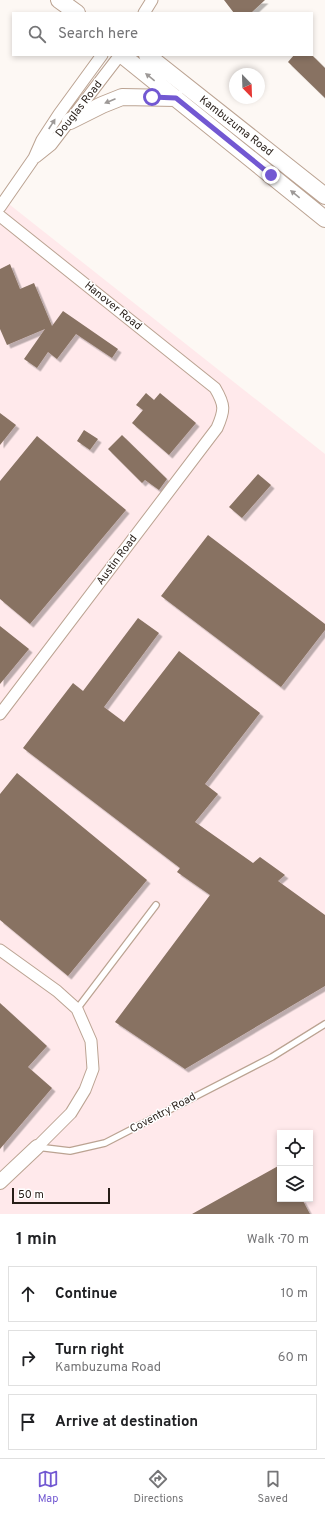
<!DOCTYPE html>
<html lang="en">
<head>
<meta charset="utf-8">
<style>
  body { margin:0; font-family:Overpass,sans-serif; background:#f6f6f6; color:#202124 }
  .controls { position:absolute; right:12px; bottom:12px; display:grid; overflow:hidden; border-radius:0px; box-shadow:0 2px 6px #0003 }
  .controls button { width:36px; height:36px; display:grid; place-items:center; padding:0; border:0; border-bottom:1px solid #e0e0e0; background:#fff; color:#202124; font:20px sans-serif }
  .compass { position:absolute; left:229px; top:68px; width:36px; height:36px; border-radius:50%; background:#fff; box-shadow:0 2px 6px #0003; rotate:157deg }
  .scale { position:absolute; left:12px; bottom:10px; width:98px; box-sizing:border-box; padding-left:4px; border:2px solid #261d17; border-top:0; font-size:11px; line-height:14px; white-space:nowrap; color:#261d17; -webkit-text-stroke:3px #fff; paint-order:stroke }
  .stop { position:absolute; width:12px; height:12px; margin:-9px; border:3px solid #7258d2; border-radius:50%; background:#fff }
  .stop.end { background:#7258d2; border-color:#fff; box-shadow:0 1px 4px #0008 }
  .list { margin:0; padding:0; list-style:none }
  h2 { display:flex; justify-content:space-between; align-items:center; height:52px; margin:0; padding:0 16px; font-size:17px }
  h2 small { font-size:13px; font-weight:400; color:#757577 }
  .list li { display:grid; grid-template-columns:26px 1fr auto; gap:12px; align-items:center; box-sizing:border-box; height:56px; margin:0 8px 8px; padding:0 8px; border:1px solid #e0e0e0; border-radius:0px }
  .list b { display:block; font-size:15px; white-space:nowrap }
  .list p { margin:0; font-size:13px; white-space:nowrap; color:#757577 }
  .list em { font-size:13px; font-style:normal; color:#757577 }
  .icon { flex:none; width:22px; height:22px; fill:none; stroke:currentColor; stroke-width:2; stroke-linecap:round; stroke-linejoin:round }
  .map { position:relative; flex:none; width:325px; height:1214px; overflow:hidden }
  .search { position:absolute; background:#fff; box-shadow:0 2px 6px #0003; left:12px; right:12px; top:12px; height:44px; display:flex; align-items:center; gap:10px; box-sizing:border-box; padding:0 14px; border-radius:0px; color:#757577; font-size:15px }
  .sheet { height:244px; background:#fff }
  nav { display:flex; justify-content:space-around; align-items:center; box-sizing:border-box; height:56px; border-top:1px solid #e0e0e0; background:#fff; font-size:11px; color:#757577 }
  nav a { display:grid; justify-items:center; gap:2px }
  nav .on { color:#7258d2 }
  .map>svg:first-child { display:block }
  .industrial { fill:#ffe9eb; fill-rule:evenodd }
  .building { fill:#887262; filter:url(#shadow) }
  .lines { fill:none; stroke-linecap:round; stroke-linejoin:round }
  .service-casing { stroke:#bba392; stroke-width:8 }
  .minor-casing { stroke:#bba392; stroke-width:13 }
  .tertiary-casing { stroke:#bba392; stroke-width:16 }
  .secondary-casing { stroke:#bba392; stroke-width:18 }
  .service { stroke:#fff; stroke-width:5.5 }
  .minor { stroke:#fff; stroke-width:11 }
  .tertiary { stroke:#fff; stroke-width:14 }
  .secondary { stroke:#fff; stroke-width:16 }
  .oneway { fill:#9d9997 }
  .route { stroke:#7258d2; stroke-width:5 }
  .labels { text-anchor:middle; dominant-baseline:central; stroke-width:3; stroke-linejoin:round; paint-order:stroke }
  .street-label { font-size:11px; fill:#261d17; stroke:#fff }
</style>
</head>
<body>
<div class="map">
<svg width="325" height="1214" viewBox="0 0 325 1214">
  <defs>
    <filter id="shadow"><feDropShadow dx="3.5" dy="3.5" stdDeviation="0" flood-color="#0004"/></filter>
  </defs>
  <rect width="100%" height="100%" fill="#fdf8f4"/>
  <!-- industrial -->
  <path class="industrial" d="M0 197 325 454V1214H0ZM280 1133H310V1199H280Z"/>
  <!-- building -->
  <path class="building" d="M224 0H265L251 13H234Z
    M294 55H312L325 68V98L288 62Z
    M10 264 20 289 34 283 52 326 63 311 118 349 112 358 76 334 57 359 48 352 37 368 24 359 45 329 7 345 0 329V269Z
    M146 393 154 400 160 393 196 423 169 455 132 423 143 410 136 405Z
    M0 413 16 425 0 445Z
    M84 430 98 439 90 450 77 441Z
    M122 435 167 479 159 490 145 480 142 483 108 449Z
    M37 436 126 510 30 624 0 599V481Z
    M258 474 271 485 242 518 229 507Z
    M208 535 325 624V630L281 687 161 596Z
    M138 618 159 633 104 707 124 722 179 651 260 713 205 784 218 794 195 822 253 863 260 857 285 875 278 881 325 915V986L185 1069 115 1022 210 895 177 872 180 868 23 748 73 683 83 691Z
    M0 626 29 649 0 684Z
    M17 773 147 880 68 976 0 920V794Z
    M0 1003 47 1046 28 1067 52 1088 0 1149Z
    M280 1165V1199H302L310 1214H192Z"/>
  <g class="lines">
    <!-- service casing -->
    <g class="service-casing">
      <path id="service" d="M77 1009 156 905
        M37 1147 70 1151 105 1143 272 1057 325 1024"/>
    </g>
    <!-- minor casing -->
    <g class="minor-casing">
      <path id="minor" d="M144 13 152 0
        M36 157 51 145 120 55
        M0 207 34 158 42 140 59 114 102 55
        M0 216 215 388C225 405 225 410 217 428L0 714
        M0 950 57 991 77 1009 91 1041 93 1069 85 1090 71 1113 37 1147"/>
    </g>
    <!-- tertiary casing -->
    <g class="tertiary-casing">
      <path id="tertiary" d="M0 1182 37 1147"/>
    </g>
    <!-- secondary casing -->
    <g class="secondary-casing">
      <path id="secondary" d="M59 0 77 13
        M122 55 325 219
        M147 55 325 196
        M70 121 102 105 122 97 176 98"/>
    </g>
    <!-- service -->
    <use href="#service" class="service"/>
    <!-- minor -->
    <use href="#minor" class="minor"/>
    <!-- tertiary -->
    <use href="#tertiary" class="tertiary"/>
    <!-- secondary -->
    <use href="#secondary" class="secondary"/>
  </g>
  <!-- one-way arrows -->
  <defs><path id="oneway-solid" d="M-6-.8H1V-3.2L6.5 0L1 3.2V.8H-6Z"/></defs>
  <g class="oneway">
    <use href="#oneway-solid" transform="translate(150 77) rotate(-141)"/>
    <use href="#oneway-solid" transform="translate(110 101) rotate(157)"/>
    <use href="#oneway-solid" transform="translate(52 124) rotate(-57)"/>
    <use href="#oneway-solid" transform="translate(295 194) rotate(-141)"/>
  </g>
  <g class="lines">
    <!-- route -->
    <path class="route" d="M152 97 176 98 271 175"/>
  </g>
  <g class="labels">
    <!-- street labels -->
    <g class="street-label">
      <text transform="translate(79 109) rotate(-52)">Douglas Road</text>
      <text transform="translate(236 126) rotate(38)">Kambuzuma Road</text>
      <text transform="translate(113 306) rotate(39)">Hanover Road</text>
      <text transform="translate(117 560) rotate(-53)">Austin Road</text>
      <text transform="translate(163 1113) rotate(-28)">Coventry Road</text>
    </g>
  </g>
</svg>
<div class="controls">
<button><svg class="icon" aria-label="locate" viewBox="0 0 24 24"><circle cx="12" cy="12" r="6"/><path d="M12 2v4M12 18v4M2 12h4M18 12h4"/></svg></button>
<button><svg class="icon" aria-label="layers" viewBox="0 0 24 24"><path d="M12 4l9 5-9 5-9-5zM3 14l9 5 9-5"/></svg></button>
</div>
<svg class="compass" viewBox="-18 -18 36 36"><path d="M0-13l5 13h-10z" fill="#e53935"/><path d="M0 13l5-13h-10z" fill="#757577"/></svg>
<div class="scale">50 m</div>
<div class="stop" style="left:152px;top:97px"></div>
<div class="stop end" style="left:271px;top:175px"></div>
<div class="search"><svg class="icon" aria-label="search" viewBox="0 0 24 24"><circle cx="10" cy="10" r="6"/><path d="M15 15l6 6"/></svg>Search here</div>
</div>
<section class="sheet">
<h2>1 min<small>Walk · 70 m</small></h2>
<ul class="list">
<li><svg class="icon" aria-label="ahead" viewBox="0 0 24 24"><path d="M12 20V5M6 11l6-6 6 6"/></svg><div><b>Continue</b></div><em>10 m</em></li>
<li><svg class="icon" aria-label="right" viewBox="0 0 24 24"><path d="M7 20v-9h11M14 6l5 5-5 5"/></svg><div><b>Turn right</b><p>Kambuzuma Road</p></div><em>60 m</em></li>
<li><svg class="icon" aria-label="arrive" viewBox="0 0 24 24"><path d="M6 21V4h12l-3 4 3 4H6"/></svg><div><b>Arrive at destination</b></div></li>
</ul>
</section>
<nav>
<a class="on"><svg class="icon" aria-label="map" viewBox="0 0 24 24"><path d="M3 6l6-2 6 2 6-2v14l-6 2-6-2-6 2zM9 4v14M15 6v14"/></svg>Map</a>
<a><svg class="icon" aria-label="directions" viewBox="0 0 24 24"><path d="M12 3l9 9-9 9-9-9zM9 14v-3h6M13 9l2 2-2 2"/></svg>Directions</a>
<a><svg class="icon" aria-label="saved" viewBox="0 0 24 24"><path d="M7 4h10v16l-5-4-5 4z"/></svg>Saved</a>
</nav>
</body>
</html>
